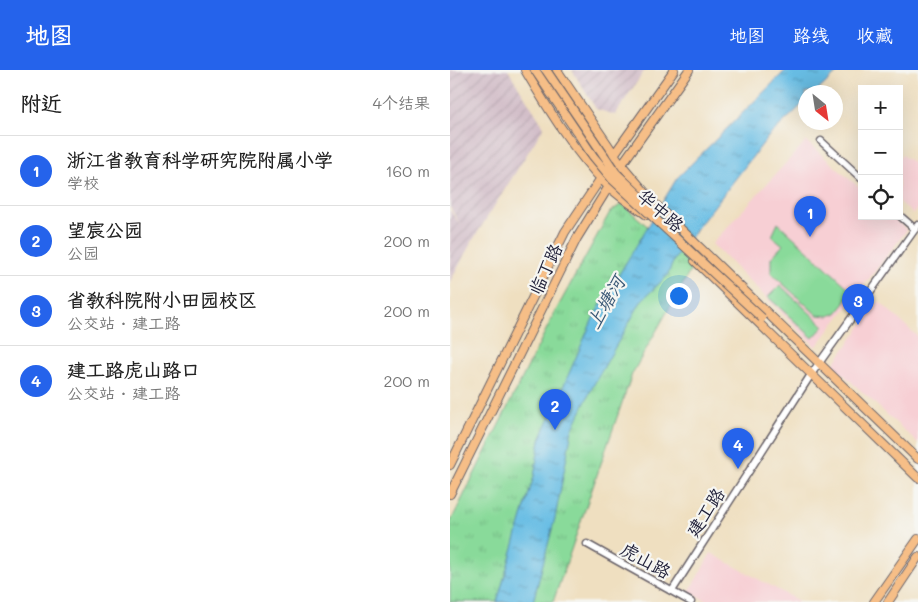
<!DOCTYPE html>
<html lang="zh">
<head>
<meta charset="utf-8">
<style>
  body { margin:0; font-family:Mali,"LXGW WenKai TC",sans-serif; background:#f2f2f2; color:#222 }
  .controls { position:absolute; right:15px; top:15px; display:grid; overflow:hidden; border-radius:0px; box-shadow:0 5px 20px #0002 }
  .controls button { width:45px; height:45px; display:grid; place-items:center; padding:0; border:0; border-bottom:1px solid #e0e0e0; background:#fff; color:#222; font:25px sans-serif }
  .compass { position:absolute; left:348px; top:15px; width:45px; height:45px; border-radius:50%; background:#fff; box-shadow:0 5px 20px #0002; rotate:150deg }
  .you { position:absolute; left:228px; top:225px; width:18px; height:18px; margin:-12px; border:4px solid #fff; border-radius:50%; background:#1a73e8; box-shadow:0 0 0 8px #1a73e833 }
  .badge { display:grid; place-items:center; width:32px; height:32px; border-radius:50%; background:#2563eb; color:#fff; font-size:16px; font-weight:700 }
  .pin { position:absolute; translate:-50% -41px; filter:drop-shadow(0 1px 2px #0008) }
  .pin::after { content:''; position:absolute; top:26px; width:18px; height:15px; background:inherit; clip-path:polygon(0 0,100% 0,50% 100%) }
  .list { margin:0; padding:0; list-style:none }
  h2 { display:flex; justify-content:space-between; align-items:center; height:65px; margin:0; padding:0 20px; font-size:21px }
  h2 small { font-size:16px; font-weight:400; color:#767676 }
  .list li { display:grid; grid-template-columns:32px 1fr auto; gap:15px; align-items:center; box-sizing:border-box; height:70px; padding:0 20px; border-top:1px solid #e0e0e0 }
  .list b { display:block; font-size:19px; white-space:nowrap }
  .list p { margin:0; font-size:16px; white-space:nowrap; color:#767676 }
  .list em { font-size:16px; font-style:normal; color:#767676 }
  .icon { flex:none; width:28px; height:28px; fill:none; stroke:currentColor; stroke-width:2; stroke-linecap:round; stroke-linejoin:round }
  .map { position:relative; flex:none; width:468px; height:532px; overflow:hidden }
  header { display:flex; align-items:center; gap:30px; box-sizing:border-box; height:70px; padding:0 25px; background:#2563eb; color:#fff }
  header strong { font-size:24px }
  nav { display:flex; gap:28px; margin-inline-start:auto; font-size:18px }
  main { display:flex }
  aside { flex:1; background:#fff }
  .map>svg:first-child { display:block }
  .built { fill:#f7cfd4 }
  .industrial { fill:url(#industrial-furrows) }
  .grass { fill:#89da9a; stroke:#567e6a }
  .park { fill:url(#park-tufts); stroke:#567e6a }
  .water { fill:url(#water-ripples); stroke:#457090 }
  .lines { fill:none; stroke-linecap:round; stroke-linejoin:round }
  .minor-casing { stroke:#6a646a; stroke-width:9 }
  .major-casing { stroke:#6a646a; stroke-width:10 }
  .minor { stroke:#fff; stroke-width:6 }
  .major { stroke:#f6be87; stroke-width:8 }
  .major-bridge-casing { stroke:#6a646a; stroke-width:10; stroke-linecap:butt }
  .major-bridge { stroke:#f6be87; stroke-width:8 }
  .labels { text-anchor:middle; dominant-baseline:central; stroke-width:4.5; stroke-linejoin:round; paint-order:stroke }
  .street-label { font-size:18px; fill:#22223b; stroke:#f6f6f2 }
  .water-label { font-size:19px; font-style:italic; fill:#3a5876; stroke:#f6f6f2 }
</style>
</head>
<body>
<header>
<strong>地图</strong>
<nav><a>地图</a><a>路线</a><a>收藏</a></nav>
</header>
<main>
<aside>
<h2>附近<small>4个结果</small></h2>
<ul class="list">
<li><span class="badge">1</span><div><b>浙江省教育科学研究院附属小学</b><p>学校</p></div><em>160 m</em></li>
<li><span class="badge">2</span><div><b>望宸公园</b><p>公园</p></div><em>200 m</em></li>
<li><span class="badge">3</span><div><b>省教科院附小田园校区</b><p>公交站 · 建工路</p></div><em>200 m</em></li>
<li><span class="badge">4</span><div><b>建工路虎山路口</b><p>公交站 · 建工路</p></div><em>200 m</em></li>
</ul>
</aside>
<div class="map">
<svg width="468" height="532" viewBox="0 0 468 532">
  <defs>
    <pattern id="industrial-furrows" width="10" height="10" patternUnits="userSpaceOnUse" patternTransform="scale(1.25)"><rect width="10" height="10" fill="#d2bdc8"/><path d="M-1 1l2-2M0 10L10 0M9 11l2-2" fill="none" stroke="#b4a2ad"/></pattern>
    <pattern id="park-tufts" width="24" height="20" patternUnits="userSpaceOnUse" patternTransform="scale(1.25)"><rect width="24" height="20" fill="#89da9a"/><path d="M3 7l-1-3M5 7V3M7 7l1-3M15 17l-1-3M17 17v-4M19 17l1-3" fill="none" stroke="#76bb86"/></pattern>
    <pattern id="water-ripples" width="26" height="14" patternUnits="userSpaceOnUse" patternTransform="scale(1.25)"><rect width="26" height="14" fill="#68bde4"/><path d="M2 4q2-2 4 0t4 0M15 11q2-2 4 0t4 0" fill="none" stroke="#5599ba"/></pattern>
  </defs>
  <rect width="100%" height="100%" fill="#f6f6f2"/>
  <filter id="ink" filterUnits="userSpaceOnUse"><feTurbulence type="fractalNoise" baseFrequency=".02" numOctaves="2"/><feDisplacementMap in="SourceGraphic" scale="10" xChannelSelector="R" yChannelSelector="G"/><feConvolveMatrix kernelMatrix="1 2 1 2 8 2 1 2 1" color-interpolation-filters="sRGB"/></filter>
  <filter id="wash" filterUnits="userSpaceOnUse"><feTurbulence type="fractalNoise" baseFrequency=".0096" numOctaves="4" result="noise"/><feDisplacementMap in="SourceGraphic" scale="20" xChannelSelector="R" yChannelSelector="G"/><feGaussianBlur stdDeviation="1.12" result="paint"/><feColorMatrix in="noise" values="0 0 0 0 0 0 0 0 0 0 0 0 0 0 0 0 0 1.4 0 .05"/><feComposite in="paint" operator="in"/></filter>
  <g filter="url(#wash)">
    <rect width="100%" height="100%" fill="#efdfc0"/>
    <!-- built -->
    <path class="built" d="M356 71 412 120V146H441L457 160 366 277 262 174Z
      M452 85 468 96V138L463 144 449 131V88Z
      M429 231 468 267V373L383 295Z
      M261 483 350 532H259L239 522Z"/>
    <!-- industrial -->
    <path class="industrial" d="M0 0H58L94 57 21 173 0 212V140L11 156 0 137Z
      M122 0H195L165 45 146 39Z"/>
    <!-- grass -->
    <path class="grass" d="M328 153 404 223 399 229 396 227 395 233 387 243 379 246 367 245 321 203V188L333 175 322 166Z
      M330 215 374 256 363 268 318 227Z"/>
    <!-- park -->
    <path class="park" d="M172 134 243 196 182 304 103 532H0V453L104 244 160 142Z"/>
    <!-- water -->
    <path class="water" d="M336 0H390L366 22H356L355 32 318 67 248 157 224 190 217 206 192 230 143 316 122 360 105 448 83 532H47L84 406 90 370 144 246 227 108Z"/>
  </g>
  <g filter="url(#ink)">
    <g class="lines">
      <!-- minor casing -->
      <g class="minor-casing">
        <path id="minor" d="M371 71 412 109
          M449 145 465 159
          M137 474 241 532
          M222 521 362 303 468 155"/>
      </g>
      <!-- major casing -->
      <g class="major-casing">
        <path id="major" d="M75 0C98 39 125 83 157 115 169 127 184 136 197 145
          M107 0 171 94 205 134 468 389
          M163 86 224 0
          M170 97 239 0
          M245 191 468 408
          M0 395 115 162 153 105
          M0 424 127 168 161 113
          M424 532 468 469
          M438 532 468 487"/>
      </g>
      <!-- minor -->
      <use href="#minor" class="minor"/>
      <!-- major -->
      <use href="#major" class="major"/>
      <!-- major-bridge casing -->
      <g class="major-bridge-casing">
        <path id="major-bridge" d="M85 0 143 86 162 109 312 248
          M96 0 166 103 208 143"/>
      </g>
      <!-- major-bridge -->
      <use href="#major-bridge" class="major-bridge"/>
    </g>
  </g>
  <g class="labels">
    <!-- street labels -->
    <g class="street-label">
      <text transform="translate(211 140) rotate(41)">华中路</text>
      <text transform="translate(95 199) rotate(-65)">临丁路</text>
      <text transform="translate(255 442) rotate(-57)">建工路</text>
      <text transform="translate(196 490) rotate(29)">虎山路</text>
    </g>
    <!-- water labels -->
    <g class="water-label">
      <text transform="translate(155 232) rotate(-60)">上塘河</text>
    </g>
  </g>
</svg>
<div class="controls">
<button>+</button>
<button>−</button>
<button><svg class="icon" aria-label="locate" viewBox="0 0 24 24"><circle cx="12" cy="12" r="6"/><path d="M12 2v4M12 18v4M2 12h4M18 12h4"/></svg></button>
</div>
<svg class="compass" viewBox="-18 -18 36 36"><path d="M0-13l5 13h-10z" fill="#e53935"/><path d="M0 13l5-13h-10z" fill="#767676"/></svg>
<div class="you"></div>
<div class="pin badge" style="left:360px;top:167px">1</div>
<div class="pin badge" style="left:105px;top:360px">2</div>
<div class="pin badge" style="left:408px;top:255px">3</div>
<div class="pin badge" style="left:288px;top:399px">4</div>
</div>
</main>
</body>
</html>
